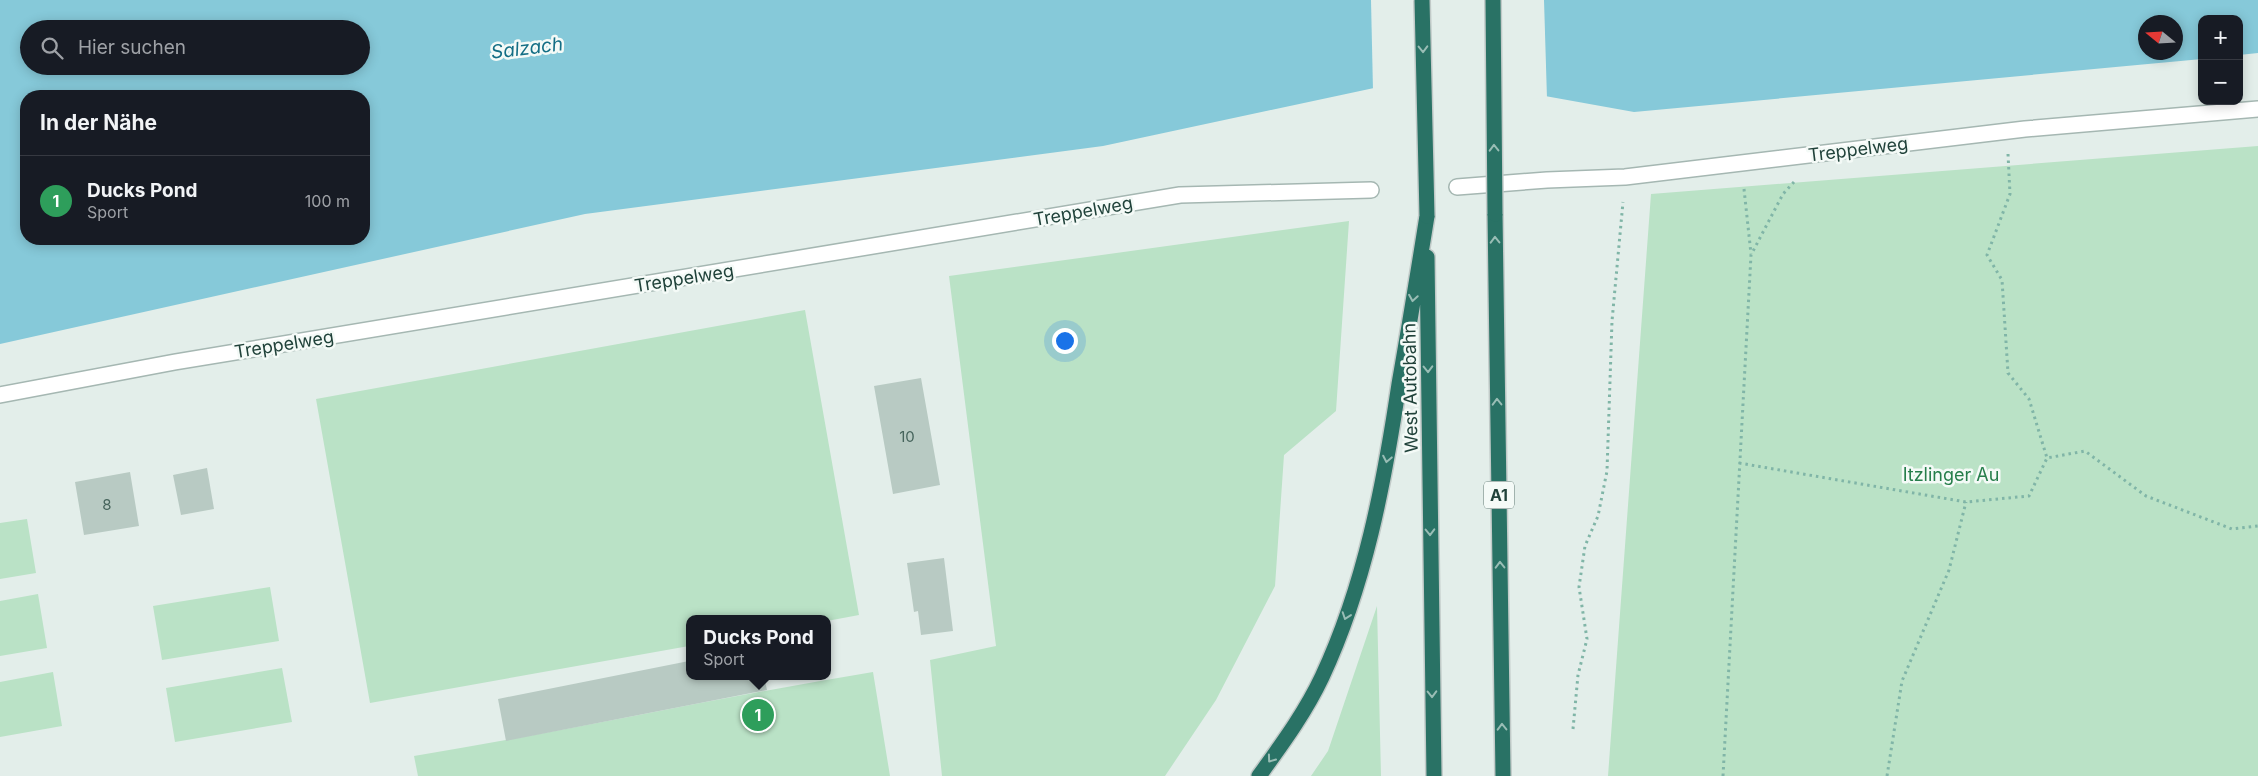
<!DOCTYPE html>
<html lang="de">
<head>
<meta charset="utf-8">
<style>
  body { margin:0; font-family:Inter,sans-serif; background:#242831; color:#f1f3f6 }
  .controls { position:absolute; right:15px; top:15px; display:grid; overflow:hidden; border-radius:10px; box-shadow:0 2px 12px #0003 }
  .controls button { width:45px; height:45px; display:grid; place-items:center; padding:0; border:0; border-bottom:1px solid #363941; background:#171b24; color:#f1f3f6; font:25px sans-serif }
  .compass { position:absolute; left:2138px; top:15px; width:45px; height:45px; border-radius:50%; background:#171b24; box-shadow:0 2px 12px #0003; rotate:288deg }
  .you { position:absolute; left:1064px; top:340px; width:18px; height:18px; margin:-12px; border:4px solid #fff; border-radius:50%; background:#1a73e8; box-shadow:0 0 0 8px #1a73e833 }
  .badge { display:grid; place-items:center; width:32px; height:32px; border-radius:50%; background:#0f766e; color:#fff; font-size:16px; font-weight:700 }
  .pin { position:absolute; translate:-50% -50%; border:2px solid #fff; box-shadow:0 1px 5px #0006 }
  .popup { position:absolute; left:686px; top:615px; width:145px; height:65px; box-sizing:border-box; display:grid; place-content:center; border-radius:10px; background:#171b24; filter:drop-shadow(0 1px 4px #0005); font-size:16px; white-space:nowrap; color:#9ea1a6 }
  .popup b { font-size:19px; color:#f1f3f6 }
  .popup::after { content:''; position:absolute; left:50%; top:100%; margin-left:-10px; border:10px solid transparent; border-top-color:#171b24 }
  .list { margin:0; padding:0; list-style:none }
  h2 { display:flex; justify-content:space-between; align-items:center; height:65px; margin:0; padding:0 20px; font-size:21px }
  h2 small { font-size:16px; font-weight:400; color:#9ea1a6 }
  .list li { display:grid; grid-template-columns:32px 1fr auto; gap:15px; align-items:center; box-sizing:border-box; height:90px; padding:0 20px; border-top:1px solid #363941 }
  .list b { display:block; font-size:19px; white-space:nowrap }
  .list p { margin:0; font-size:16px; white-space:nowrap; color:#9ea1a6 }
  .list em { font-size:16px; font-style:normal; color:#9ea1a6 }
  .icon { flex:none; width:28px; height:28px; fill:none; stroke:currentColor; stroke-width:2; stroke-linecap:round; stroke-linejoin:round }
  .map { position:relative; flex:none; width:2258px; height:776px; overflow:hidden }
  .search { position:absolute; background:#171b24; box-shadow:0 2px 12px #0003; left:20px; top:20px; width:350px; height:55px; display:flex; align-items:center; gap:12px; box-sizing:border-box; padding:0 18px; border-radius:28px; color:#9ea1a6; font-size:19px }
  .panel { position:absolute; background:#171b24; box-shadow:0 2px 12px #0003; left:20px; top:90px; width:350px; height:155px; border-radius:20px }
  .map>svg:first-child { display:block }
  .green { fill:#bae2c6 }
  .water { fill:#86c9d9; fill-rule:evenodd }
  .pier { fill:#e3eeea }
  .building { fill:#b8cac3 }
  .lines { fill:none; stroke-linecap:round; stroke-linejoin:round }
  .service-casing { stroke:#a5b7b2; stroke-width:18 }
  .motorway-casing { stroke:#c1cac8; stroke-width:18 }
  .path { stroke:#80b5a7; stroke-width:3; stroke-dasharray:2.5 4; stroke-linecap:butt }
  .service { stroke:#fff; stroke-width:15 }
  .motorway { stroke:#297265; stroke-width:15 }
  .motorway-bridge-casing { stroke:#c1cac8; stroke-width:18; stroke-linecap:butt }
  .motorway-bridge { stroke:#297265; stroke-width:15 }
  .oneway { stroke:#99bdb5 }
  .labels { text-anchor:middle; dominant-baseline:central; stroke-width:5; stroke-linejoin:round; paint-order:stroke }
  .number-label { font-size:15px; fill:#46645c }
  .shield { fill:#f4faf7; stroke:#607973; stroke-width:1 }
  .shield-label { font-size:16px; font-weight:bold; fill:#20423a }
  .street-label { font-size:18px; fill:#20423a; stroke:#f4faf7 }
  .park-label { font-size:18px; fill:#267e4b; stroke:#f4faf7 }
  .water-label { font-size:19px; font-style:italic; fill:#136e85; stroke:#f4faf7 }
</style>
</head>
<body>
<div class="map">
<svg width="2258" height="776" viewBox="0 0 2258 776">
  <rect width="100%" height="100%" fill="#e3eeea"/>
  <!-- green -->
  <path class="green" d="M2258 146V776H1608L1651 194Z
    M1349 221 1336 411 1284 455 1275 586 1216 700 1165 776H942L930 660 996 646 949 276Z
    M805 310 859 615 827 621V619H689V646L370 703 316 399Z
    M27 519 36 573 0 579V523Z
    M270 587 279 641 162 660 153 606Z
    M38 594 47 648 0 656V601Z
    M1377 606 1381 776H1311L1328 751Z
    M282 668 292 722 175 742 166 688Z
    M53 672 62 726 0 737V682Z
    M873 672 890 776H418L414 756C568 731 720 697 873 672Z"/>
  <!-- water -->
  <path class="water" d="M0 0H2258V53L2239 55V19H2202V59L1634 112 1545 96 1374 88 1103 146 585 214 0 344ZM2146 22H2176V52H2146ZM29 29H361V66H29ZM26 96H364V239H26Z"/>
  <!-- pier -->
  <path class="pier" d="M1371 0H1544L1547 99 1373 91Z"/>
  <!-- building -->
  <path class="building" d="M921 378 940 485 893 494 874 386Z
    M207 468 214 509 181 515 173 475Z
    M130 472 139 526 84 535 75 482Z
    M944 558 953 631 921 635 918 611 914 612 907 563Z
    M689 661V676H764L767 690 506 741 498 699Z"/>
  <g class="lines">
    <!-- service casing -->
    <g class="service-casing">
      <path id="service" d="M1457 187 1547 180 1625 177 2025 129 2258 109
        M0 395 175 362 1180 195 1371 190"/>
    </g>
    <!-- motorway casing -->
    <g class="motorway-casing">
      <path id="motorway" d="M1495 214 1503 776
        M1427 257 1434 776
        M1259 776C1282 744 1305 713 1322 677 1365 585 1384 484 1399 384 1409 328 1418 272 1427 216"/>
    </g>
    <!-- path -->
    <path class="path" d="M2008 154 2010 194 1987 255 2002 280 2008 373 2029 399 2047 458
      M1744 189 1751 254
      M1739 463 1966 502 2029 496 2047 458 2085 451 2146 496 2232 529 2258 526
      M1573 729 1578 675 1587 639 1579 587 1585 546 1598 516 1607 471 1612 321 1623 202
      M1723 776 1751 255 1783 194 1794 182
      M1887 776 1902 681 1949 570 1966 502"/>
    <!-- service -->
    <use href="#service" class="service"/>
    <!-- motorway -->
    <use href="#motorway" class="motorway"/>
    <!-- motorway-bridge casing -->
    <g class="motorway-bridge-casing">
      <path id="motorway-bridge" d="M1422 0 1427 216
        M1493 0 1495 214"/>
    </g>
    <!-- motorway-bridge -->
    <use href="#motorway-bridge" class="motorway-bridge"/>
  </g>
  <!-- one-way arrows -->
  <defs><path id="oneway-chevron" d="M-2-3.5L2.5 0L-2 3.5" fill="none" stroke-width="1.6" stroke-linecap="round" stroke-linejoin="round" transform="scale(1.25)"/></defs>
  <g class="oneway">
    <use href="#oneway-chevron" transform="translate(1423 49) rotate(89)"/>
    <use href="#oneway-chevron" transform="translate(1494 148) rotate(-91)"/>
    <use href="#oneway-chevron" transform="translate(1495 240) rotate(-91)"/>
    <use href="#oneway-chevron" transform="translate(1413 298) rotate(99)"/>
    <use href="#oneway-chevron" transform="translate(1428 369) rotate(89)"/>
    <use href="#oneway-chevron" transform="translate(1497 402) rotate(-91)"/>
    <use href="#oneway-chevron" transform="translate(1387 459) rotate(101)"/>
    <use href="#oneway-chevron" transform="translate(1430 532) rotate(89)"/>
    <use href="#oneway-chevron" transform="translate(1500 565) rotate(-91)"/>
    <use href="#oneway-chevron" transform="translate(1346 616) rotate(109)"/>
    <use href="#oneway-chevron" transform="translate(1432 694) rotate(89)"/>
    <use href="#oneway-chevron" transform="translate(1502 727) rotate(-91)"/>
    <use href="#oneway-chevron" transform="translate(1271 759) rotate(126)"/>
  </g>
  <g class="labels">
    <!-- number labels -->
    <g class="number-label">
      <text x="907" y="436">10</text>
      <text x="107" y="504">8</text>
    </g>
    <!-- shield labels -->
    <rect class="shield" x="1484" y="481.5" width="30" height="27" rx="4"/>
    <g class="shield-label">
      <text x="1499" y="495">A1</text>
    </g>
    <!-- street labels -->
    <g class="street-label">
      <text transform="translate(1858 149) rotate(-7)">Treppelweg</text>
      <text transform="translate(1083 211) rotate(-10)">Treppelweg</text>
      <text transform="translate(684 278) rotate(-9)">Treppelweg</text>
      <text transform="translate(284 344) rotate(-9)">Treppelweg</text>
      <text transform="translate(1410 388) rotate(-91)">West Autobahn</text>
    </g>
    <!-- park labels -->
    <g class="park-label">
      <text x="1951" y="474">Itzlinger Au</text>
    </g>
    <!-- water labels -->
    <g class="water-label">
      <text transform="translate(527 48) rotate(-7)">Salzach</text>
    </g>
  </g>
</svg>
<div class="controls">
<button>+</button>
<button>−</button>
</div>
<svg class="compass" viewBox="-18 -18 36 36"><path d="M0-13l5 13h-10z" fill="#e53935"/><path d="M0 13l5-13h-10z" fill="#9ea1a6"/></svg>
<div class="you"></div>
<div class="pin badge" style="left:758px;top:715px;background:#2e9e5b">1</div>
<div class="popup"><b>Ducks Pond</b>Sport</div>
<div class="search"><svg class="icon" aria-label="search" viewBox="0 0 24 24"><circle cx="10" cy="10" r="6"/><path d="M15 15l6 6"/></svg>Hier suchen</div>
<section class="panel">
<h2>In der Nähe<small></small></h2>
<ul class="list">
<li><span class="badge" style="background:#2e9e5b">1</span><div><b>Ducks Pond</b><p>Sport</p></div><em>100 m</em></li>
</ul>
</section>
</div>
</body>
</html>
